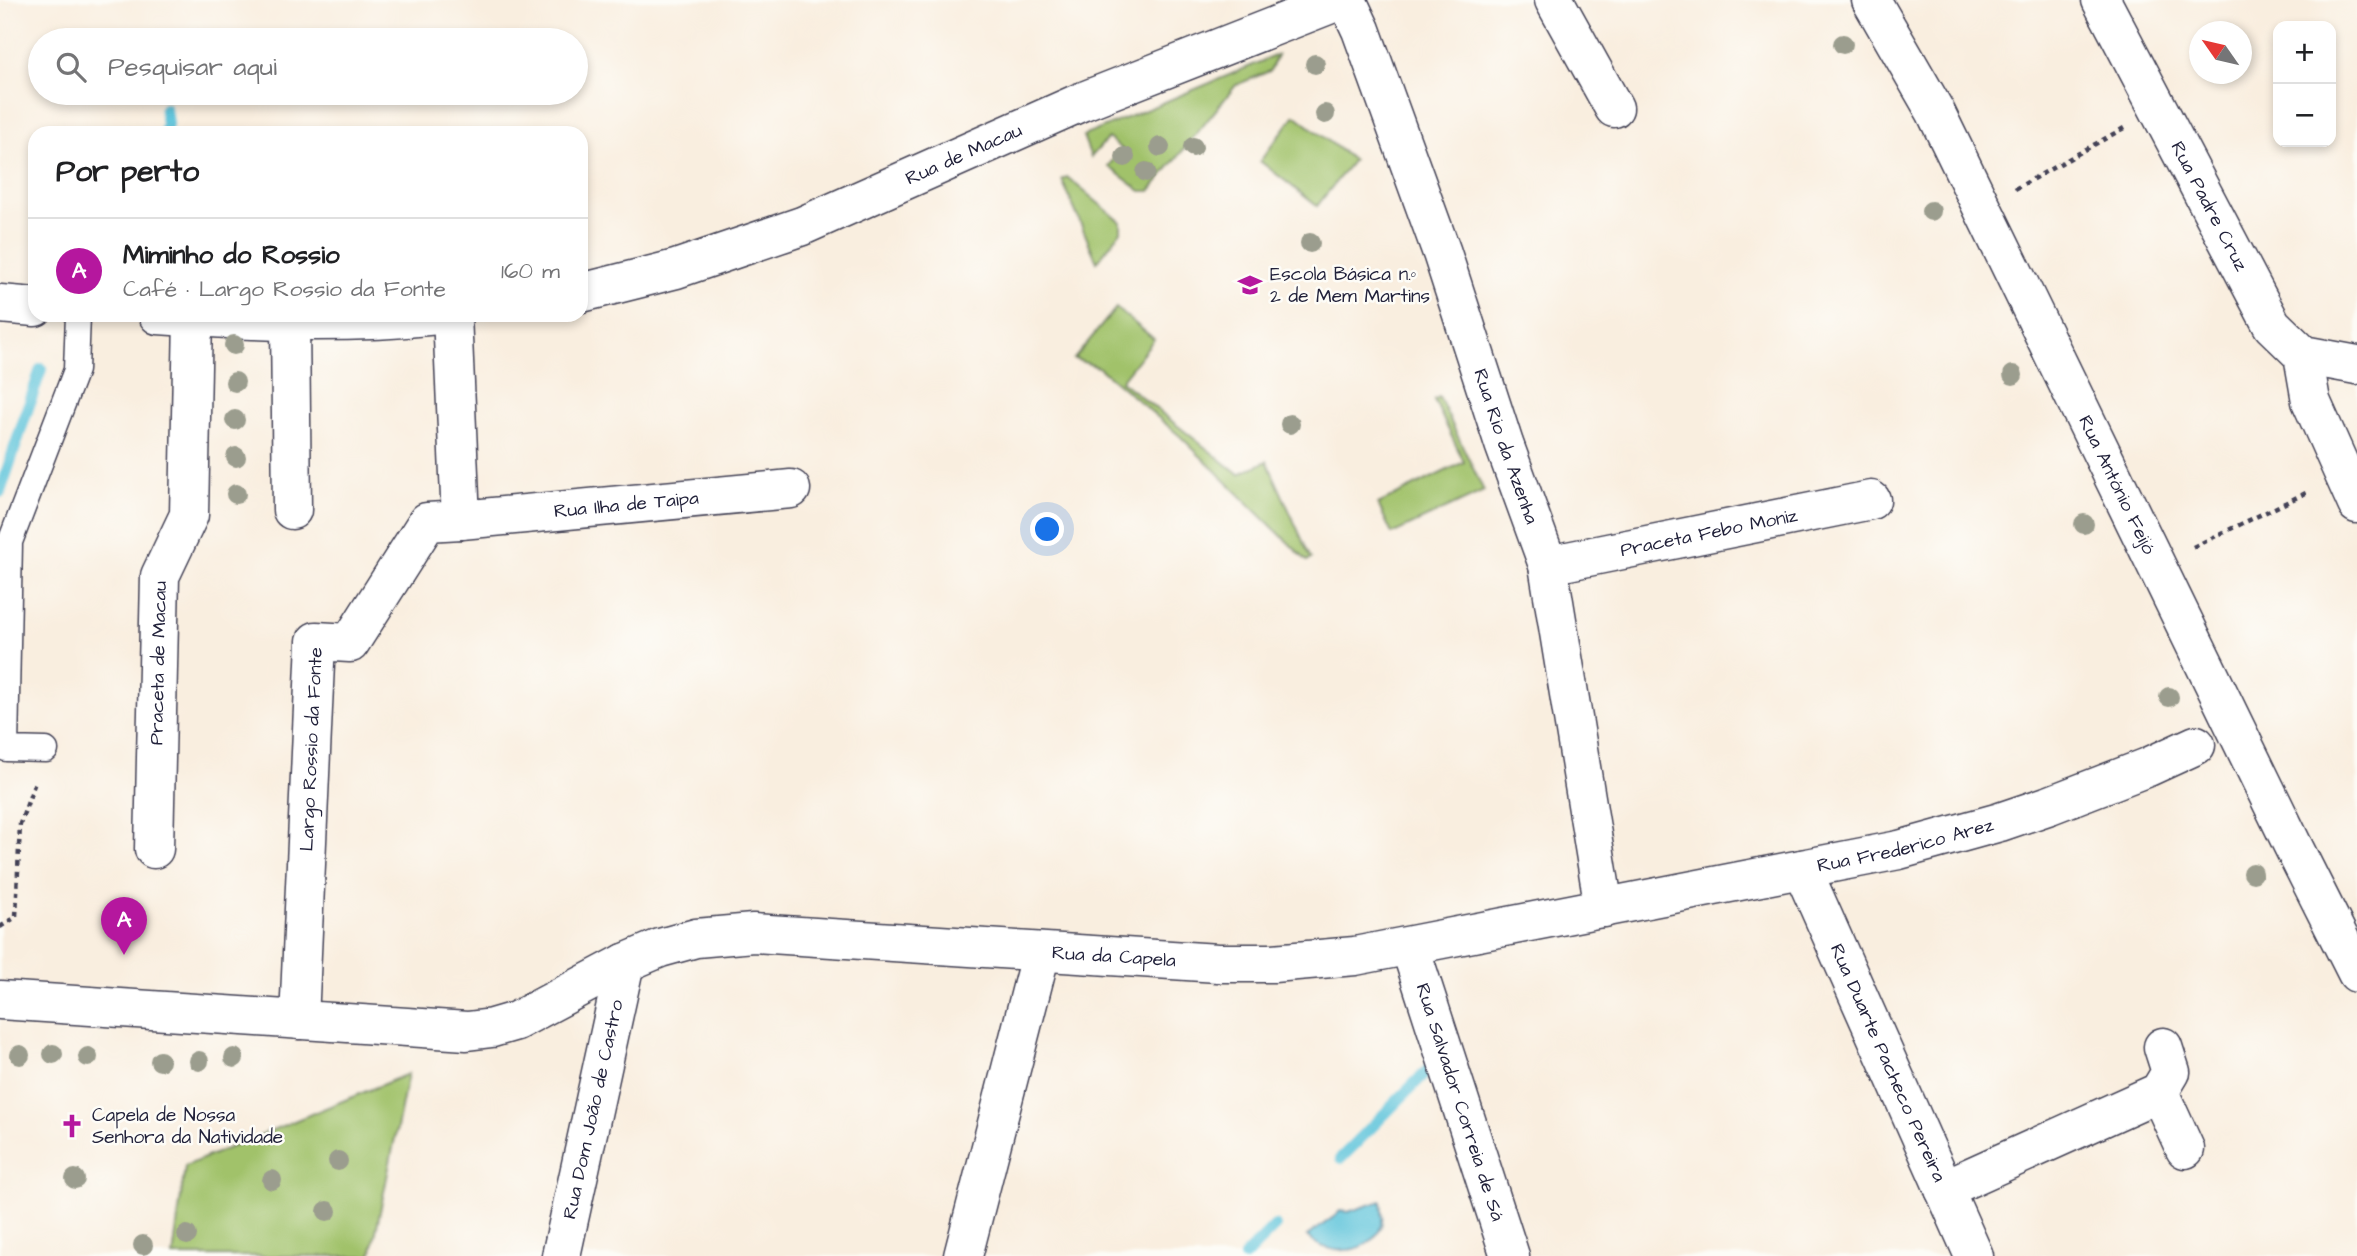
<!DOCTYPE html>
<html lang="pt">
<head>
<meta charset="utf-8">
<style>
  body { margin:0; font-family:"Architects Daughter",sans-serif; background:#f2f2f2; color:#202124 }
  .controls { position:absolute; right:21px; top:21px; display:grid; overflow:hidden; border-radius:14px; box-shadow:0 4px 10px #0003 }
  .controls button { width:63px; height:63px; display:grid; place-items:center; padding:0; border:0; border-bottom:2px solid #e0e0e0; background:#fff; color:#202124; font:35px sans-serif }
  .compass { position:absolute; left:2189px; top:21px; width:63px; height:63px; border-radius:50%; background:#fff; box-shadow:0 4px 10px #0003; rotate:304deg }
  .you { position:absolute; left:1048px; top:530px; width:24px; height:24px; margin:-18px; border:5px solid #fff; border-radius:50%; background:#1a73e8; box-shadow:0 0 0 10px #1a73e833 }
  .badge { display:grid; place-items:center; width:46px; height:46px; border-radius:50%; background:#b5179e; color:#fff; font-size:23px; font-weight:700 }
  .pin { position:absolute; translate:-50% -58px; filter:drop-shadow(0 2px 4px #0008) }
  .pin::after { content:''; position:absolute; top:37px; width:24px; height:21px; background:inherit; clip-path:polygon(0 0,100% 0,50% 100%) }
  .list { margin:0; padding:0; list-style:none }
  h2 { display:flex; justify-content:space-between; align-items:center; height:91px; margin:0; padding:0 28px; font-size:30px }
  h2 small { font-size:23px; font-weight:400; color:#757577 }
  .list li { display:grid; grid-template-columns:46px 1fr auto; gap:21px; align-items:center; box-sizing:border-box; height:105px; padding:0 28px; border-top:2px solid #e0e0e0 }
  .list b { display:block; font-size:26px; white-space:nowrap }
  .list p { margin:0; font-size:23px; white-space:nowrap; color:#757577 }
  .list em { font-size:23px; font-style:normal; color:#757577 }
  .icon { flex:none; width:38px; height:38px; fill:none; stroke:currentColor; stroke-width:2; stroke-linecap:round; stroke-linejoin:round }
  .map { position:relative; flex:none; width:2357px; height:1256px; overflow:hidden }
  .search { position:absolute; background:#fff; box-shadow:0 4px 10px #0003; left:28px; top:28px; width:560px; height:77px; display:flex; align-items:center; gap:18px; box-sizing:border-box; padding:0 24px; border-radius:38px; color:#757577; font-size:26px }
  .panel { position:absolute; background:#fff; box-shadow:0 4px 10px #0003; left:28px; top:126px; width:560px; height:196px; border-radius:21px }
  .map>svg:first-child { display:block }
  .green { fill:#a1c26b; stroke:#627253; stroke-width:2 }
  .water { fill:#5cc3da; stroke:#3f728a; stroke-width:2 }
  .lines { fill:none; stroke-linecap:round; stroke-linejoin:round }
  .stream { stroke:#5cc3da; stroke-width:12 }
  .lane-casing { stroke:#424154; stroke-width:27 }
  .street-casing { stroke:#424154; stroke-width:41 }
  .secondary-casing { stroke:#424154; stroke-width:41 }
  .path { stroke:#424154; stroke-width:4.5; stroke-dasharray:5 5; stroke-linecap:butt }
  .lane { stroke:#fff; stroke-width:24 }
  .street { stroke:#fff; stroke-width:38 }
  .secondary { stroke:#fff; stroke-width:38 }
  .tree { fill:#9b9d8e }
  .labels { text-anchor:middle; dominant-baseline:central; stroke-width:5; stroke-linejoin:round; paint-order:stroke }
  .street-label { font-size:19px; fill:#22223b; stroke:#fdfcf7 }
  .poi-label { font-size:19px; fill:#22223b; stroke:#fdfcf7; text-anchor:start }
</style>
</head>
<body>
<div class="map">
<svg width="2357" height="1256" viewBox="0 0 2357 1256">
  <rect width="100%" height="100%" fill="#fdfcf7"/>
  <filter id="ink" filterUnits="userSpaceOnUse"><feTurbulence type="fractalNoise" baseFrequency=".0143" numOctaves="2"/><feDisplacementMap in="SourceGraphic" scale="14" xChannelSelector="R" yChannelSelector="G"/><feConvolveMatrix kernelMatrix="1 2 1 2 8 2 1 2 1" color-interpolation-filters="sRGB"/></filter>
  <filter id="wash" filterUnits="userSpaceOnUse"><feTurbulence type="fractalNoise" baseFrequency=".00686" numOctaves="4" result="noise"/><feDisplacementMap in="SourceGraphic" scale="28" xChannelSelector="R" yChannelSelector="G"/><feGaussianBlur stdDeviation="1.57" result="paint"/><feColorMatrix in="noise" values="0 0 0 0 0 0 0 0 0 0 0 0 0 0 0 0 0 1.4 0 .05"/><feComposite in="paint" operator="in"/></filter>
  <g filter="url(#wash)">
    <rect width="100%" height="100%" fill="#f9eedf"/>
    <!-- green -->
    <path class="green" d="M1277 55 1270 71 1236 85 1150 191H1141L1108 166 1122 149 1108 138 1091 157 1083 136Z
      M1295 115 1353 160 1317 206 1260 161Z
      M1067 177 1121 222V231L1097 262 1062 180Z
      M1116 308 1154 339 1121 381 1239 474 1267 461 1311 559 1307 561 1180 436 1098 367 1074 359Z
      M1439 397 1484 491 1392 534 1378 504 1464 462 1434 400Z
      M408 1074 371 1256H173L185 1166Z"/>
    <!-- water -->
    <path class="water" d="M1381 1201C1382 1211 1384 1220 1380 1229 1367 1256 1325 1256 1307 1236L1335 1216 1340 1211 1348 1212Z"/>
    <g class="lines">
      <!-- stream -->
      <path class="stream" d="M165 133 167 124 165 109
        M0 492 41 369
        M1341 1158 1429 1069
        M1245 1256 1275 1226"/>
    </g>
  </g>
  <g filter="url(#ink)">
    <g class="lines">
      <!-- lane casing -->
      <g class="lane-casing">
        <path id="lane" d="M46 750 6 749 10 542 76 370 78 315"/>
      </g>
      <!-- street casing -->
      <g class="street-casing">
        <g id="street">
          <path id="s1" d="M1347 0 1361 30 1442 253 1504 444 1548 565 1604 908"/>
          <path d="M1554 0 1614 108"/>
          <path id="s2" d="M2101 0 2272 325 2303 355 2357 365"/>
          <path id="s3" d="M581 293 676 269 802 226 1081 102 1341 0"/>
          <path d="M0 304 35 307"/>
          <path d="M158 315C252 321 345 325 438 315"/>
          <path d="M290 322 292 510"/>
          <path d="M2303 355 2311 401 2357 504"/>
          <path id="s4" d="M461 520 791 489"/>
          <path id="s5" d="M1548 565 1871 500"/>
          <path id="s6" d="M154 849 160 576 189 515 193 317"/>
          <path id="s7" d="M1802 869 1974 1256"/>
          <path id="s8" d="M1410 947 1510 1256"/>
          <path id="s9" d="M0 1000 467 1031 492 1028 516 1021 625 963 660 948 696 938 753 933 1218 963H1273L1355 956 1899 850 2000 822 2050 805 2148 767 2196 745"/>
          <path id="s10" d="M299 1020 316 641 350 643 427 522 461 520 452 315"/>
          <path d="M2159 1092 2185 1149"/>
          <path d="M1944 1189 2159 1092 2171 1072 2163 1047"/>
          <path id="s11" d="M561 1256 625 963"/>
          <path d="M963 1256 1041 952"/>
        </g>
      </g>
      <!-- secondary casing -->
      <g class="secondary-casing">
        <g id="secondary">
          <path id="s12" d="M1871 0 1935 111 2292 844 2357 973"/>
        </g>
      </g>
      <!-- path -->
      <path class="path" d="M2015 189 2124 128
        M2193 547 2308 492
        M0 927 16 917 20 824 35 782"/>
      <!-- lane -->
      <use href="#lane" class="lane"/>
      <!-- street -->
      <use href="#street" class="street"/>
      <!-- secondary -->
      <use href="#secondary" class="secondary"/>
    </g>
    <!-- trees -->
    <g class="tree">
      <circle cx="1843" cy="44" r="10"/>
      <circle cx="1315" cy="64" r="10"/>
      <circle cx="1325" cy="114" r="10"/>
      <circle cx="1160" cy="147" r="10"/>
      <circle cx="1193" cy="147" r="10"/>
      <circle cx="1125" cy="157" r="10"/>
      <circle cx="1146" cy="172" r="10"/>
      <circle cx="1931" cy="211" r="10"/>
      <circle cx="1310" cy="243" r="10"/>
      <circle cx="234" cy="345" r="10"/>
      <circle cx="2013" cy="375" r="10"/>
      <circle cx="235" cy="382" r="10"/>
      <circle cx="235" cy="420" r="10"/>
      <circle cx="1290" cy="424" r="10"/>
      <circle cx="236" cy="457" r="10"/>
      <circle cx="236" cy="494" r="10"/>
      <circle cx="2084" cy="524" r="10"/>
      <circle cx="2169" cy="697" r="10"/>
      <circle cx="2253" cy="873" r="10"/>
      <circle cx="53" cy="1054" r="10"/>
      <circle cx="20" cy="1055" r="10"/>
      <circle cx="88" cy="1057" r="10"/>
      <circle cx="234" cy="1058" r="10"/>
      <circle cx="160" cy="1061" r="10"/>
      <circle cx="199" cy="1061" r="10"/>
      <circle cx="338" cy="1161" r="10"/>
      <circle cx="75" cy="1179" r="10"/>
      <circle cx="272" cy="1180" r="10"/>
      <circle cx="327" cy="1211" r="10"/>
      <circle cx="187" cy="1235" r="10"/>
      <circle cx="143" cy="1245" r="10"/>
    </g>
  </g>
  <!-- icons -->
  <defs>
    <g id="school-bare" transform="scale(1.89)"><path d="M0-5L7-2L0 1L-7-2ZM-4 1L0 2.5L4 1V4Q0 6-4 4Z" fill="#b5179e" stroke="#fdfcf7" stroke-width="2.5" paint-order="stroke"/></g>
    <g id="church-bare" transform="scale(1.89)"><path d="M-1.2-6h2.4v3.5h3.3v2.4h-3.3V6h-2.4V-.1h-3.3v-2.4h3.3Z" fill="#b5179e" stroke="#fdfcf7" stroke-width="2.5" paint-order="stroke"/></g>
  </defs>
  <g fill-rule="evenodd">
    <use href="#school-bare" x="1250" y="285"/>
    <use href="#church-bare" x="72" y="1126"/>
  </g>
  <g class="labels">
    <!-- street labels -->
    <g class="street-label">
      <text stroke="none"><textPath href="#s3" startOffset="408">Rua de Macau</textPath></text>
      <text stroke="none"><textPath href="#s2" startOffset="233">Rua Padre Cruz</textPath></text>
      <text stroke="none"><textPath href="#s1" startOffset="474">Rua Rio da Azenha</textPath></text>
      <text stroke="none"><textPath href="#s12" startOffset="544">Rua António Feijó</textPath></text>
      <text stroke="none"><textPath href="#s4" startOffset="166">Rua Ilha de Taipa</textPath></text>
      <text stroke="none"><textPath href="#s5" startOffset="164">Praceta Febo Moniz</textPath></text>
      <text stroke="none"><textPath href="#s6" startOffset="186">Praceta de Macau</textPath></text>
      <text stroke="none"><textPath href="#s10" startOffset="271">Largo Rossio da Fonte</textPath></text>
      <text stroke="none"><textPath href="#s9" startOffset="1939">Rua Frederico Arez</textPath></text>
      <text stroke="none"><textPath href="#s9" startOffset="1136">Rua da Capela</textPath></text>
      <text stroke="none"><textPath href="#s7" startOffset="212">Rua Duarte Pacheco Pereira</textPath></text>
      <text stroke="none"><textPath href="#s8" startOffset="163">Rua Salvador Correia de Sá</textPath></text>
      <text stroke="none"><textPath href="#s11" startOffset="150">Rua Dom João de Castro</textPath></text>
    </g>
    <!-- poi labels -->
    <g class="poi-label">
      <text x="1270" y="274">Escola Básica n.º<tspan x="1270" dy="22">2 de Mem Martins</tspan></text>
      <text x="92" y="1115">Capela de Nossa<tspan x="92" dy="22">Senhora da Natividade</tspan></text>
    </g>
  </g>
</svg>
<div class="controls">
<button>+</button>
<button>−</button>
</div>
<svg class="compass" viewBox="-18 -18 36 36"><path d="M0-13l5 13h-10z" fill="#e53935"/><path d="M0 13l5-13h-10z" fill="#757577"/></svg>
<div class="you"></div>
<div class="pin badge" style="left:124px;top:955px">A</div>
<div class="search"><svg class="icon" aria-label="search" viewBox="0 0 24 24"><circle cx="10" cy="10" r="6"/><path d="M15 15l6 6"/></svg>Pesquisar aqui</div>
<section class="panel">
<h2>Por perto<small></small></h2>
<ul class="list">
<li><span class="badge">A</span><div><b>Miminho do Rossio</b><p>Café · Largo Rossio da Fonte</p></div><em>160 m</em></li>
</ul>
</section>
</div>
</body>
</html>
